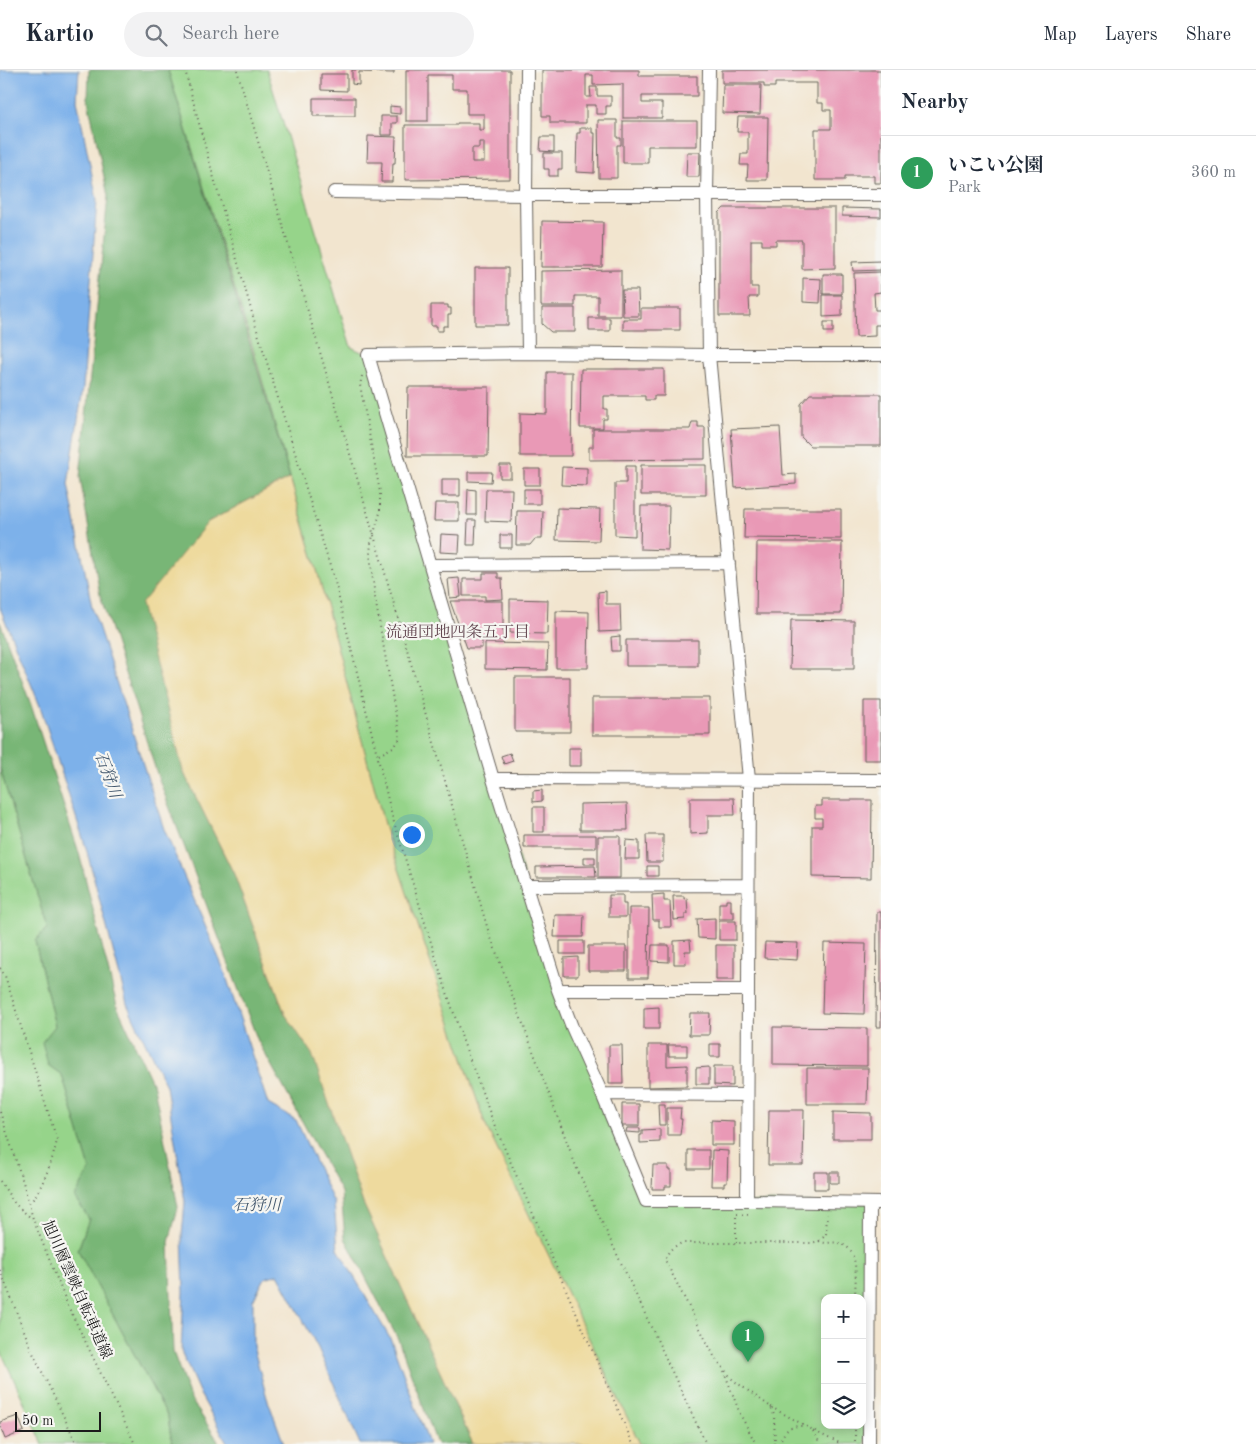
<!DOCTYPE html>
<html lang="en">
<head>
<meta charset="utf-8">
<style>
  body { margin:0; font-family:"Old Standard TT","Noto Serif JP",serif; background:#f2f2f3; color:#1f2937 }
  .controls { position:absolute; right:15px; bottom:15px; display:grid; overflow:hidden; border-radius:10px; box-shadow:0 2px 12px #0003 }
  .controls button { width:45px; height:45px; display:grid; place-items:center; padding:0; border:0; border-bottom:1px solid #e0e1e3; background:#fff; color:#1f2937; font:25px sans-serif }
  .scale { position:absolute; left:15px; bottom:12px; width:86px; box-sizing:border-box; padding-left:5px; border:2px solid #1c1c1c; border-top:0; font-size:14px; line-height:18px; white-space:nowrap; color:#1c1c1c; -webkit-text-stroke:4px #f6f6f2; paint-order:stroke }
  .you { position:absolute; left:411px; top:764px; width:18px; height:18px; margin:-12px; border:4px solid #fff; border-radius:50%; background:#1a73e8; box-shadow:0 0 0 8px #1a73e833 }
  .badge { display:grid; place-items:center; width:32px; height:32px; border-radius:50%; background:#c8321e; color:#fff; font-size:16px; font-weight:700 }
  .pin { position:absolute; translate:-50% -41px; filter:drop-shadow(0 1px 2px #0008) }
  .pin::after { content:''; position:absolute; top:26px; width:18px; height:15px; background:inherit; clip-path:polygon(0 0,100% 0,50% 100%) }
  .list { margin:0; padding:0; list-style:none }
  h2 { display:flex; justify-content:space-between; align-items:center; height:65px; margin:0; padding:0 20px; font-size:21px }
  h2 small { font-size:16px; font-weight:400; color:#747a83 }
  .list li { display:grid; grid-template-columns:32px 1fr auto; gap:15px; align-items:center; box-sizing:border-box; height:75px; padding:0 20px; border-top:1px solid #e0e1e3 }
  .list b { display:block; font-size:19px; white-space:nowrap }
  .list p { margin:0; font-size:16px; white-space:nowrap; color:#747a83 }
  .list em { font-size:16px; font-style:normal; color:#747a83 }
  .icon { flex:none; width:28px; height:28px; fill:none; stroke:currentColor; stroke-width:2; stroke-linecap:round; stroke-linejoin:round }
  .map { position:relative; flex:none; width:881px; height:1374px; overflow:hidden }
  header { display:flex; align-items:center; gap:30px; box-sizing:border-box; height:70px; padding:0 25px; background:#fff; border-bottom:1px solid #e0e1e3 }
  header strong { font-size:24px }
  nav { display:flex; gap:28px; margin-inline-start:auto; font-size:18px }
  .search { width:350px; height:45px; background:#f2f2f3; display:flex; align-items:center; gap:12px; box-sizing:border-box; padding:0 18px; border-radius:28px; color:#747a83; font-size:19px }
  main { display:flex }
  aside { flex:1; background:#fff }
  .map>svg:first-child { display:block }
  .green { fill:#96d48a; stroke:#597853; fill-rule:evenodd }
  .forest { fill:#78b676; stroke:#4a6949 }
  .sand { fill:#eeda9e; stroke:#857b5d }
  .water { fill:#7db1ea; stroke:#4c6683 }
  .building { fill:#e999b6; fill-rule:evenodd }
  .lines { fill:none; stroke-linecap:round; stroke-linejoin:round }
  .street-casing { stroke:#67625b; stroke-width:14 }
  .path { stroke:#67625b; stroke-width:2; stroke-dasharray:1 4; stroke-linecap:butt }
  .street { stroke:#fff; stroke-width:12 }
  .labels { text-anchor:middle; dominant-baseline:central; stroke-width:4.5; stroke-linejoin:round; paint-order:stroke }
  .street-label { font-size:15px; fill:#1c1c1c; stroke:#f6f6f2 }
  .neighbourhood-label { font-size:16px; fill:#644852; stroke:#f6f6f2 }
  .water-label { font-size:16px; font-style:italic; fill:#43586e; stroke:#f6f6f2 }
</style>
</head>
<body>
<header>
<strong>Kartio</strong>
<div class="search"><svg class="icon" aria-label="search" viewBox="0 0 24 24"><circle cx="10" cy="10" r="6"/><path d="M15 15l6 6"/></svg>Search here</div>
<nav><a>Map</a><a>Layers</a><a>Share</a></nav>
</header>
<main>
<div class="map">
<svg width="881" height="1374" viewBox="0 0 881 1374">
  <rect width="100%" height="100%" fill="#f6f6f2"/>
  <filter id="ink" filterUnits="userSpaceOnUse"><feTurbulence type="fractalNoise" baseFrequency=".02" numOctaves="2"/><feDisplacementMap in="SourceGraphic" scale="10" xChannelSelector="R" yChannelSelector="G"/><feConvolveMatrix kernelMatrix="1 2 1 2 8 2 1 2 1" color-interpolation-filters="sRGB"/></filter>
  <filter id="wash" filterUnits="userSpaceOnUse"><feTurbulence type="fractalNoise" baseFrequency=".0096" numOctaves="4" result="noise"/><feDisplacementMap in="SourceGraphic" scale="20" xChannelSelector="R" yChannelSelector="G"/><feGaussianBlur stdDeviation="1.12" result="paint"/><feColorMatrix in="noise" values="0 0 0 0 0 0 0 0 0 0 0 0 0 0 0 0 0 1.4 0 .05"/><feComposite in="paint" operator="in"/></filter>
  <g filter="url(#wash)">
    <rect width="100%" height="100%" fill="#f2e5cf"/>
    <!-- green -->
    <path class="green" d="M168 0H267L351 277 368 285 558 920 646 1131 870 1133 865 1374H640L485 1054 385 758 318 504 252 275ZM825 1228H862V1355H825Z
      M0 698 47 858 35 871 55 956 48 995 62 1005 90 1099 75 1127 89 1149 78 1180 168 1347 172 1374H43L0 1279Z"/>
    <!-- forest -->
    <path class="forest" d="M89 0H168L290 408 208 452 183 701 234 804 285 944 312 983 363 1133 473 1374H437L398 1269 345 1168 341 1122 258 971 158 707 100 525 80 407 108 126 88 30Z
      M0 552 31 635 79 783 117 936 154 1017 178 1137 169 1172 173 1282 190 1328 220 1374H172L168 1347 78 1180 89 1149 75 1127 90 1099 62 1005 48 995 42 972 55 956 35 871 47 858 0 698Z"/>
    <!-- sand -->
    <path class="sand" d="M290 408 318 504 385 758 485 1054 640 1374H473L363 1133 312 984 285 944 234 804 183 701 141 534 208 452Z"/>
    <!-- water -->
    <path class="water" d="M0 0H79L77 30 97 130 83 318 68 414 92 537 164 759 224 900 268 1034 296 1050 334 1133 338 1179 391 1270 429 1374H360L318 1278 278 1204 265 1208 253 1230V1276L267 1328 284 1374H228L200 1324 181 1281 184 1222 182 1166 185 1132 166 1016 127 934 86 778 40 636 0 538Z"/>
    <g id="blocks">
      <!-- building -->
      <path class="building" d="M352 0H394V3L359 2V15L352 14Z
        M406 0H510V109L405 110V55H457V53H479V60H484V44H467V19H452V5H428V51H406ZM479 72H484V92H472V78H479Z
        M542 0H639V6H697V26H642V33H662V48H623V14L593 15V5H586V27H591L590 17H597V26H611V36H606V44H596V35H586V53H550V46H542Z
        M722 0H881V113H874V106H845V110H815V59H831V40H823V33H817V13H775V17H764V13H722Z
        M321 4H347V21L321 20Z
        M723 15H761L760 44 722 43Z
        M313 28H355V46H313Z
        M390 36 400 37V44L390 43Z
        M381 46H397V53H392V65H381Z
        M738 47H768L767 110H747L748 95H740L741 84H748V62H737Z
        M598 50H617V68H621V75H617V108H599Z
        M623 51H697V76H648V93H623Z
        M580 58H592V63H595L594 103 576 102 577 63H580Z
        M368 66 396 67 395 93H393L392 112H381L382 92H367Z
        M541 67H554V82L540 81Z
        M687 82H700L699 107H686Z
        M544 83H562V99H558V106H549V99H544Z
        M724 138H835V198L802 199V170H776V175H762V170H751V217H758V227H749L750 246H719V143Z
        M842 138 881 139V147L842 146Z
        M542 151 603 152 602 197H541Z
        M881 191V200L853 201 852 192Z
        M475 198H508V255H475Z
        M621 200V246H598V226H575V236H541V201Z
        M881 202V222L874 223 875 240H881V255H875V266L856 267 854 203Z
        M823 204H842V224H823Z
        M803 208 821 209 820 233 803 232Z
        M622 220H638L639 246H623Z
        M823 225H842V246L823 247Z
        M431 235H448V238H451V245H448V256H443V261H437V256H431Z
        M542 238H575V262H551L542 254Z
        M641 238H680V260H623V249H641Z
        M589 248H610V261H589Z
        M824 252H833V262H824Z
        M581 299H664V326H654V330H645V326H604V339H607V349H603V358H580Z
        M547 302H572L571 386H520V343L547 344Z
        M408 317H489L488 386H407Z
        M810 324H881V376H810L801 367V334Z
        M692 352H698V357H705V389L589 390V377H593V359H690Z
        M780 357 783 405 796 404V414L735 418 731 359Z
        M500 395H511V408H500Z
        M641 395H706V425H641Z
        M626 396H635V466L615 465V413H626Z
        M562 397 587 398V416L561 415Z
        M524 399H540V415H524Z
        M468 402H492L491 412 468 411Z
        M442 409H460V426H442Z
        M468 419 476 420V445H467Z
        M486 419H512L511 452 485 451Z
        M524 419H540V434H524Z
        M435 433H459V451H434Z
        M641 436H669L668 480 640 479Z
        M557 438 600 439 599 471 556 470Z
        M745 439H841V469L744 468Z
        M517 441H543L542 469H535L530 475H516Z
        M468 450H476L475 475H467Z
        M441 464 460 465 459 483 440 482Z
        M500 465H512V478H500Z
        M757 472H842L841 544H756Z
        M483 503H498V508H502L503 529 485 530V526H463V509H483Z
        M459 508 461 527 450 528 448 509Z
        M606 521V534H620L621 561 599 562 598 522Z
        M510 529 548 530 547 564 510 563Z
        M450 531H503V570H482V578H467Z
        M556 541 589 542 588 598H556Z
        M791 550 854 551V599H790Z
        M620 566V581H612L611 567Z
        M626 570H698V596H626Z
        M485 573 548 574 547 600 485 599Z
        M515 607H570V662H515Z
        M592 628H710V665H592Z
        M864 631H881V690H864Z
        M569 678H581V696H569Z
        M510 683 513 691 504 694 501 686Z
        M542 720V731L533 732V721Z
        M690 728H734L735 745H708V763L690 764Z
        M822 730H872L871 808 812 807V756H822V748H815V736H822Z
        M627 733 628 760H580V734Z
        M533 737H544V762H533Z
        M524 765H596V778H524Z
        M646 765H663V792H647Z
        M598 766H620V808H598Z
        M626 770 639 771V789H625Z
        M584 787H595V794H584Z
        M595 796 596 807H536V797Z
        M647 796H658V806H647Z
        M664 824V831H670L671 857H659V850H653L652 825Z
        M609 825H623V834H626V847H609Z
        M673 826H684V829L687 828 688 844H685V849L674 850Z
        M726 830H731V842H734V849H719V833H726Z
        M629 838H649L648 908H629Z
        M877 842H881V957H876Z
        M555 845H584L583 867H554Z
        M715 848V869L698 868 697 849Z
        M719 851H736V870H719Z
        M690 870 691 881H685L686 894H674V871Z
        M560 871H584V884H560Z
        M765 872 798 873 797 890 764 888Z
        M824 873 866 874 864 944 822 943Z
        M652 875H669V892L651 891Z
        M716 875H734V910H716Z
        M588 876H626V901H588Z
        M578 887V906H564V888Z
        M659 937V959H644V938Z
        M690 943H710L709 965H689Z
        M773 957 867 958V996L773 995Z
        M710 974H720V987H710Z
        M609 975H622L623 1014H609Z
        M648 975H667V996L687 995V1016L648 1017Z
        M668 975H687V986H669Z
        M714 996H733V1016L714 1015Z
        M709 997V1014H696V998Z
        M807 998H868L867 1034H807Z
        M622 1034H639V1056H622Z
        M658 1034H665V1055H659Z
        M667 1038H681L680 1049H682L680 1065H667Z
        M769 1040H804L803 1095H768Z
        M833 1042 871 1043V1069H833Z
        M711 1050 734 1051V1075H711Z
        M627 1058H640V1063L626 1062Z
        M660 1059V1072L640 1073V1065H642V1060Z
        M688 1080H709V1099H688Z
        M712 1080 728 1081 727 1113H724V1116H711Z
        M653 1095H668V1100H671V1116H665V1119H652Z
        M814 1102H828V1119H814Z
        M830 1102H839V1113H830Z
        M18 1346 24 1361 5 1369 0 1356V1352Z"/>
    </g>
  </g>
  <g filter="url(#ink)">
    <use href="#blocks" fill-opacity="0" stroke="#67625b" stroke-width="1"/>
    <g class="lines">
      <!-- street casing -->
      <g class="street-casing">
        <path id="street" d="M527 0 526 125 528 283
          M709 0 707 125 709 285 749 709 747 1131
          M334 122 526 125H881
          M881 285H709L528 283 368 285 493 709 558 920 572 957 602 1024 646 1131H753L881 1133
          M430 495 729 493
          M493 709 881 710
          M526 816 748 815
          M558 920H748
          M602 1024 747 1025
          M869 1374 870 1133"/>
      </g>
      <!-- path -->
      <path class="path" d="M185 0 206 80 256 257 335 512 392 746 438 895 464 974 494 1054 633 1374
        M237 0 385 503 488 860 577 1099 706 1374
        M362 306 360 315 380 422V443L371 473 370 484 375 528 400 669 395 676 377 686
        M0 898 5 906 57 1070C54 1087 41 1122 29 1134
        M0 1042 23 1112 33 1149 68 1236 135 1374
        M0 1111 15 1134 32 1149
        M819 1171C826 1175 831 1171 838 1173 861 1177 855 1211 855 1228
        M736 1173V1144L752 1145
        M0 1200 32 1281 77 1374
        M724 1301 740 1344 756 1374
        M771 1337 826 1367 842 1374
        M855 1355V1374
        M813 1361 818 1369 819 1374
        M775 1374 774 1345 771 1337 733 1310 715 1288 665 1190C668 1180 673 1177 682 1173H811L819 1171 826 1165 827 1144
        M780 1374C782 1362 790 1355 803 1356"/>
      <!-- street -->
      <use href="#street" class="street"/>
    </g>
  </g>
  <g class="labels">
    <!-- street labels -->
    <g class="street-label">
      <text transform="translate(76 1220) rotate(66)">旭川層雲峡自転車道線</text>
    </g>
    <!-- neighbourhood labels -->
    <g class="neighbourhood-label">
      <text x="458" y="563">流通団地四条五丁目</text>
    </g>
    <!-- water labels -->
    <g class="water-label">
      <text transform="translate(107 705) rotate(70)">石狩川</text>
      <text x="257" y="1136">石狩川</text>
    </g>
  </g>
</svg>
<div class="controls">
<button>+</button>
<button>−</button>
<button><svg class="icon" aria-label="layers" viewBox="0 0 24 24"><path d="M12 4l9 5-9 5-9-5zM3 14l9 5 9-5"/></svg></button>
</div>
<div class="scale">50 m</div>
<div class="you"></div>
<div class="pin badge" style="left:748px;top:1292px;background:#2e9e5b">1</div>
</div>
<aside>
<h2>Nearby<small></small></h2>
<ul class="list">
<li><span class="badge" style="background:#2e9e5b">1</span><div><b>いこい公園</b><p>Park</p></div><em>360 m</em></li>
</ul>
</aside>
</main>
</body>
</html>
